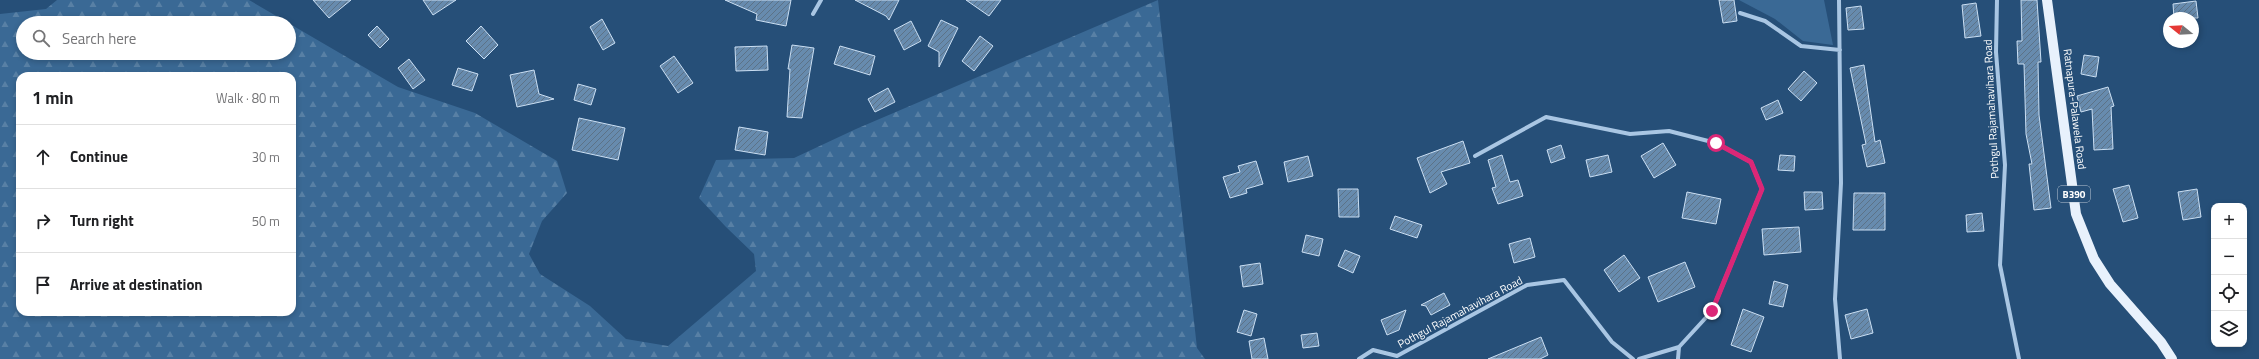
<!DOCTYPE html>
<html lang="en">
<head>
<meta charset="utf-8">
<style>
  body { margin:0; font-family:"Titillium Web",sans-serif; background:#f2f2f2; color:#202124 }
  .controls { position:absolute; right:12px; bottom:12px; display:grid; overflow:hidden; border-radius:8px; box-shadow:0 2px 6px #0003 }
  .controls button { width:36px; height:36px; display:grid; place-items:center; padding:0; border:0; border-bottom:1px solid #e0e0e0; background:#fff; color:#202124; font:20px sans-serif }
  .compass { position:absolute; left:2163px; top:12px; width:36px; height:36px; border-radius:50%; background:#fff; box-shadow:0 2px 6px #0003; rotate:288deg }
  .stop { position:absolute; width:12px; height:12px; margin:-9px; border:3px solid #db2777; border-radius:50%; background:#fff }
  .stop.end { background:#db2777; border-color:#fff; box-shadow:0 1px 4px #0008 }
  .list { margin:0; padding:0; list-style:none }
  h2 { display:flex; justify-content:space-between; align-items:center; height:52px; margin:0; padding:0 16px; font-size:17px }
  h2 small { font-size:13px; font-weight:400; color:#757577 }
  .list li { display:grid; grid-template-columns:26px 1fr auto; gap:12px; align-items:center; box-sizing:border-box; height:64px; padding:0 16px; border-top:1px solid #e0e0e0 }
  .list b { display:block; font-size:15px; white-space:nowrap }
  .list em { font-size:13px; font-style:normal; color:#757577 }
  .icon { flex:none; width:22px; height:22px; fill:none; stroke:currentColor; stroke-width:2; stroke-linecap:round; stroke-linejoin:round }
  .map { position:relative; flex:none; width:2259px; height:359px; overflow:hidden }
  .search { position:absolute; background:#fff; box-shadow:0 2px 6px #0003; left:16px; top:16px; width:280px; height:44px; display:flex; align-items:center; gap:10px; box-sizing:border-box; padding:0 14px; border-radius:22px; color:#757577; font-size:15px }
  .panel { position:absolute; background:#fff; box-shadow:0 2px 6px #0003; left:16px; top:72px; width:280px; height:244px; border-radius:12px }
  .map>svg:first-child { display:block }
  .green { fill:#3a6995 }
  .forest { fill:url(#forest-firs); fill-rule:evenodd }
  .building { fill:url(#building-hatch); stroke:#cbdff3 }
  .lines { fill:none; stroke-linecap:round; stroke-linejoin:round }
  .minor { stroke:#a9c6e3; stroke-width:4 }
  .primary { stroke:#e8f1fc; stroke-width:10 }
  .route { stroke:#db2777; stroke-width:5 }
  .labels { text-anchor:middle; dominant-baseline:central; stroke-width:3; stroke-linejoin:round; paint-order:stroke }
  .shield { fill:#264f78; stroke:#becad6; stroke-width:1 }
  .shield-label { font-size:10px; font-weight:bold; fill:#fff }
  .street-label { font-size:11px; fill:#fff; stroke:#264f78 }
</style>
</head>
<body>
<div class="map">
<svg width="2259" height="359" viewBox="0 0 2259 359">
  <defs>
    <pattern id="forest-firs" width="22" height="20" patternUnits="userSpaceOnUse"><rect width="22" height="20" fill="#3a6995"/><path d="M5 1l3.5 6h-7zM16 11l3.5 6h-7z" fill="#5880a5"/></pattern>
    <pattern id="building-hatch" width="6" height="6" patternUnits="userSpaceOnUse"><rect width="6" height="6" fill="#678bae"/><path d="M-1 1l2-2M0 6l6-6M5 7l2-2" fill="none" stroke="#5c7287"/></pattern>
  </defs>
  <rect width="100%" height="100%" fill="#264f78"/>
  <!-- green -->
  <path class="green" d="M1739 0H1824L1833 45 1803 41 1775 19Z"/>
  <!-- forest -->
  <path class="forest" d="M57 0H249L398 87 475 113 557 161 567 193 542 221 529 254 540 274 590 306 626 339 668 346 756 271 754 254 726 227 699 198 716 160 794 158 856 129 1158 0 1197 348 1205 359H0V14L46 9ZM23 23H289V53H23ZM20 76H292V312H20Z"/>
  <!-- building -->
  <path class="building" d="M313 0H351L329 18Z
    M423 0H456L433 15Z
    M725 0H791L786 26 756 20 757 14Z
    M855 0H899L889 20 886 16Z
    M966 0H1001L989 16Z
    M1719 0H1734L1737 21 1723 23Z
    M2021 0H2037L2041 62H2038L2039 115 2051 208 2034 210 2029 164H2032L2026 134 2024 64H2018L2017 41H2022Z
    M2196 1 2198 18H2174L2173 4Z
    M1976 3 1981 36 1965 38 1962 5Z
    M1861 6 1864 29 1848 30 1846 8Z
    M602 19 615 43 603 50 590 27Z
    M941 20 958 28 939 67V52L928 46Z
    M911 21 921 41 904 50 894 30Z
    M377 26 389 39 380 48 368 35Z
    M481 26 498 45 484 59 466 41Z
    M980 36 993 46 974 71 962 61Z
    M792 45 814 48 802 118 787 117 790 69H788Z
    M767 46 768 70 736 71 735 47Z
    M840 46 875 56 870 75 834 64Z
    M2084 55 2099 57 2096 77 2081 74Z
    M674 56 693 83 678 93 660 66Z
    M409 59 425 80 413 89 398 68Z
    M1864 65 1875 142 1880 140 1885 163 1867 167 1862 145 1866 144 1850 68Z
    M458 68 478 74 472 91 452 85Z
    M534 70 539 94 554 99 517 107 510 75Z
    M1804 71 1817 83 1801 101 1788 89Z
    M578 84 596 89 591 105 574 100Z
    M2108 87 2114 106 2111 107 2113 149 2094 150 2092 109 2081 112 2077 96Z
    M888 88 895 102 875 112 868 99Z
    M1778 100 1783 113 1766 120 1761 108Z
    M579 118 625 128 618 160 572 150Z
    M739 127 768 132 765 155 735 150Z
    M1463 141 1470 163 1441 172 1447 184 1430 193 1417 158Z
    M1663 143 1676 165 1654 178 1641 156Z
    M1561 145 1565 158 1551 163 1547 150Z
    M1502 155 1510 182 1518 180 1523 196 1498 204 1492 188 1496 187 1488 160Z
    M1608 155 1612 172 1590 177 1586 160Z
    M1780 155 1795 156 1794 171 1778 170Z
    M1308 156 1313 176 1288 182 1284 162Z
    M1256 161 1263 184 1246 189 1247 193 1230 198 1223 177 1240 172 1238 166Z
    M2129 185 2138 218 2123 222 2113 189Z
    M1338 189H1358L1359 217H1339Z
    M2197 189 2201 217 2183 220 2178 192Z
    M1687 192 1721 199 1716 224 1682 218Z
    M1804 192H1822L1823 209 1805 210Z
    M1854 193H1885V230H1853Z
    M1982 213 1984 231 1967 232 1966 215Z
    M1395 216 1422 225 1417 238 1390 229Z
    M1799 227 1801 252 1764 255 1762 229Z
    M1306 235 1323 239 1319 256 1302 252Z
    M1530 238 1535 257 1514 263 1509 244Z
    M1345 250 1360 256 1353 273 1338 266Z
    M1624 255 1640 278 1619 292 1604 270Z
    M1685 262 1695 287 1658 302 1648 277Z
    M1260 263 1263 284 1243 287 1240 266Z
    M1774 281 1788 285 1783 307 1769 304Z
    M1444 293 1450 305 1431 315 1426 306 1421 305Z
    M1743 309 1764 317 1751 352 1731 345Z
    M1867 309 1873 333 1851 339 1845 315Z
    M1244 310 1257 314 1251 336 1237 332Z
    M1406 310 1399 330 1387 335 1381 320Z
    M1317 333 1319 346 1303 348 1301 335Z
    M1541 337 1548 355 1540 359H1488Z
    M1264 338 1268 359H1252L1249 341Z"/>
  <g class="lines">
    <!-- minor -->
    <path class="minor" d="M1839 0 1841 183 1835 299 1840 359
      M1997 0 1996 52 2005 165 2000 265 2019 359
      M1740 13 1765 21 1801 46 1840 50
      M813 14 821 0
      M1475 156 1546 117 1630 134 1669 131 1716 143 1751 162 1762 189 1712 311 1679 347
      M1359 359 1373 350 1397 356 1527 285 1564 280 1612 342 1633 359
      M1639 359 1679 347
      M1678 359 1679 347"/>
    <!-- primary -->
    <path class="primary" d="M2047 0 2076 214 2094 259 2110 284 2161 342 2172 359"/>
  </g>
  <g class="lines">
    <!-- route -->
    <path class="route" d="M1712 311 1762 189 1751 162 1716 143"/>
  </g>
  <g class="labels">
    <!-- shield labels -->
    <rect class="shield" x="2058" y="186" width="32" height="16" rx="3"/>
    <g class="shield-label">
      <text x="2074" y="194">B390</text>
    </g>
    <!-- street labels -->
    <g class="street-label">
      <text transform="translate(1991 109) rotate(-93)">Pothgul Rajamahavihara Road</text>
      <text transform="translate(2075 109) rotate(83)">Ratnapura-Palawela Road</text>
      <text transform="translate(1460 312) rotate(-28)">Pothgul Rajamahavihara Road</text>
    </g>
  </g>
</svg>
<div class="controls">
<button>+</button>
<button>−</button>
<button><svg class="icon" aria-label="locate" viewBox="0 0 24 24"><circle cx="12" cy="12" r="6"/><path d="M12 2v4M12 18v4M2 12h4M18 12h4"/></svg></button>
<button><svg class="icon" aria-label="layers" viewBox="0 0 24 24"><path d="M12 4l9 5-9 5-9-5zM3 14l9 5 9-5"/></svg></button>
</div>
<svg class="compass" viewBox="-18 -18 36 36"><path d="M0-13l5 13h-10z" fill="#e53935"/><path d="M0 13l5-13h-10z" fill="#757577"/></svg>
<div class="stop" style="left:1716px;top:143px"></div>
<div class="stop end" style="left:1712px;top:311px"></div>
<div class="search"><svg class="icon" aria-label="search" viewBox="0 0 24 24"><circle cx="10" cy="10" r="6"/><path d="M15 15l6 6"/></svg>Search here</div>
<section class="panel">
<h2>1 min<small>Walk · 80 m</small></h2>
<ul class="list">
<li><svg class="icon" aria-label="ahead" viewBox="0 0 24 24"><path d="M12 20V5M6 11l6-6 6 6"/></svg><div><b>Continue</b></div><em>30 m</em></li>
<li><svg class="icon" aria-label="right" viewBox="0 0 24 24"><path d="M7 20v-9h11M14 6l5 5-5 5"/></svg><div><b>Turn right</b></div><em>50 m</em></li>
<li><svg class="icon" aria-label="arrive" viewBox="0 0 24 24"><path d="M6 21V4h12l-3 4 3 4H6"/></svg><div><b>Arrive at destination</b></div></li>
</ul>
</section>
</div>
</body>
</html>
